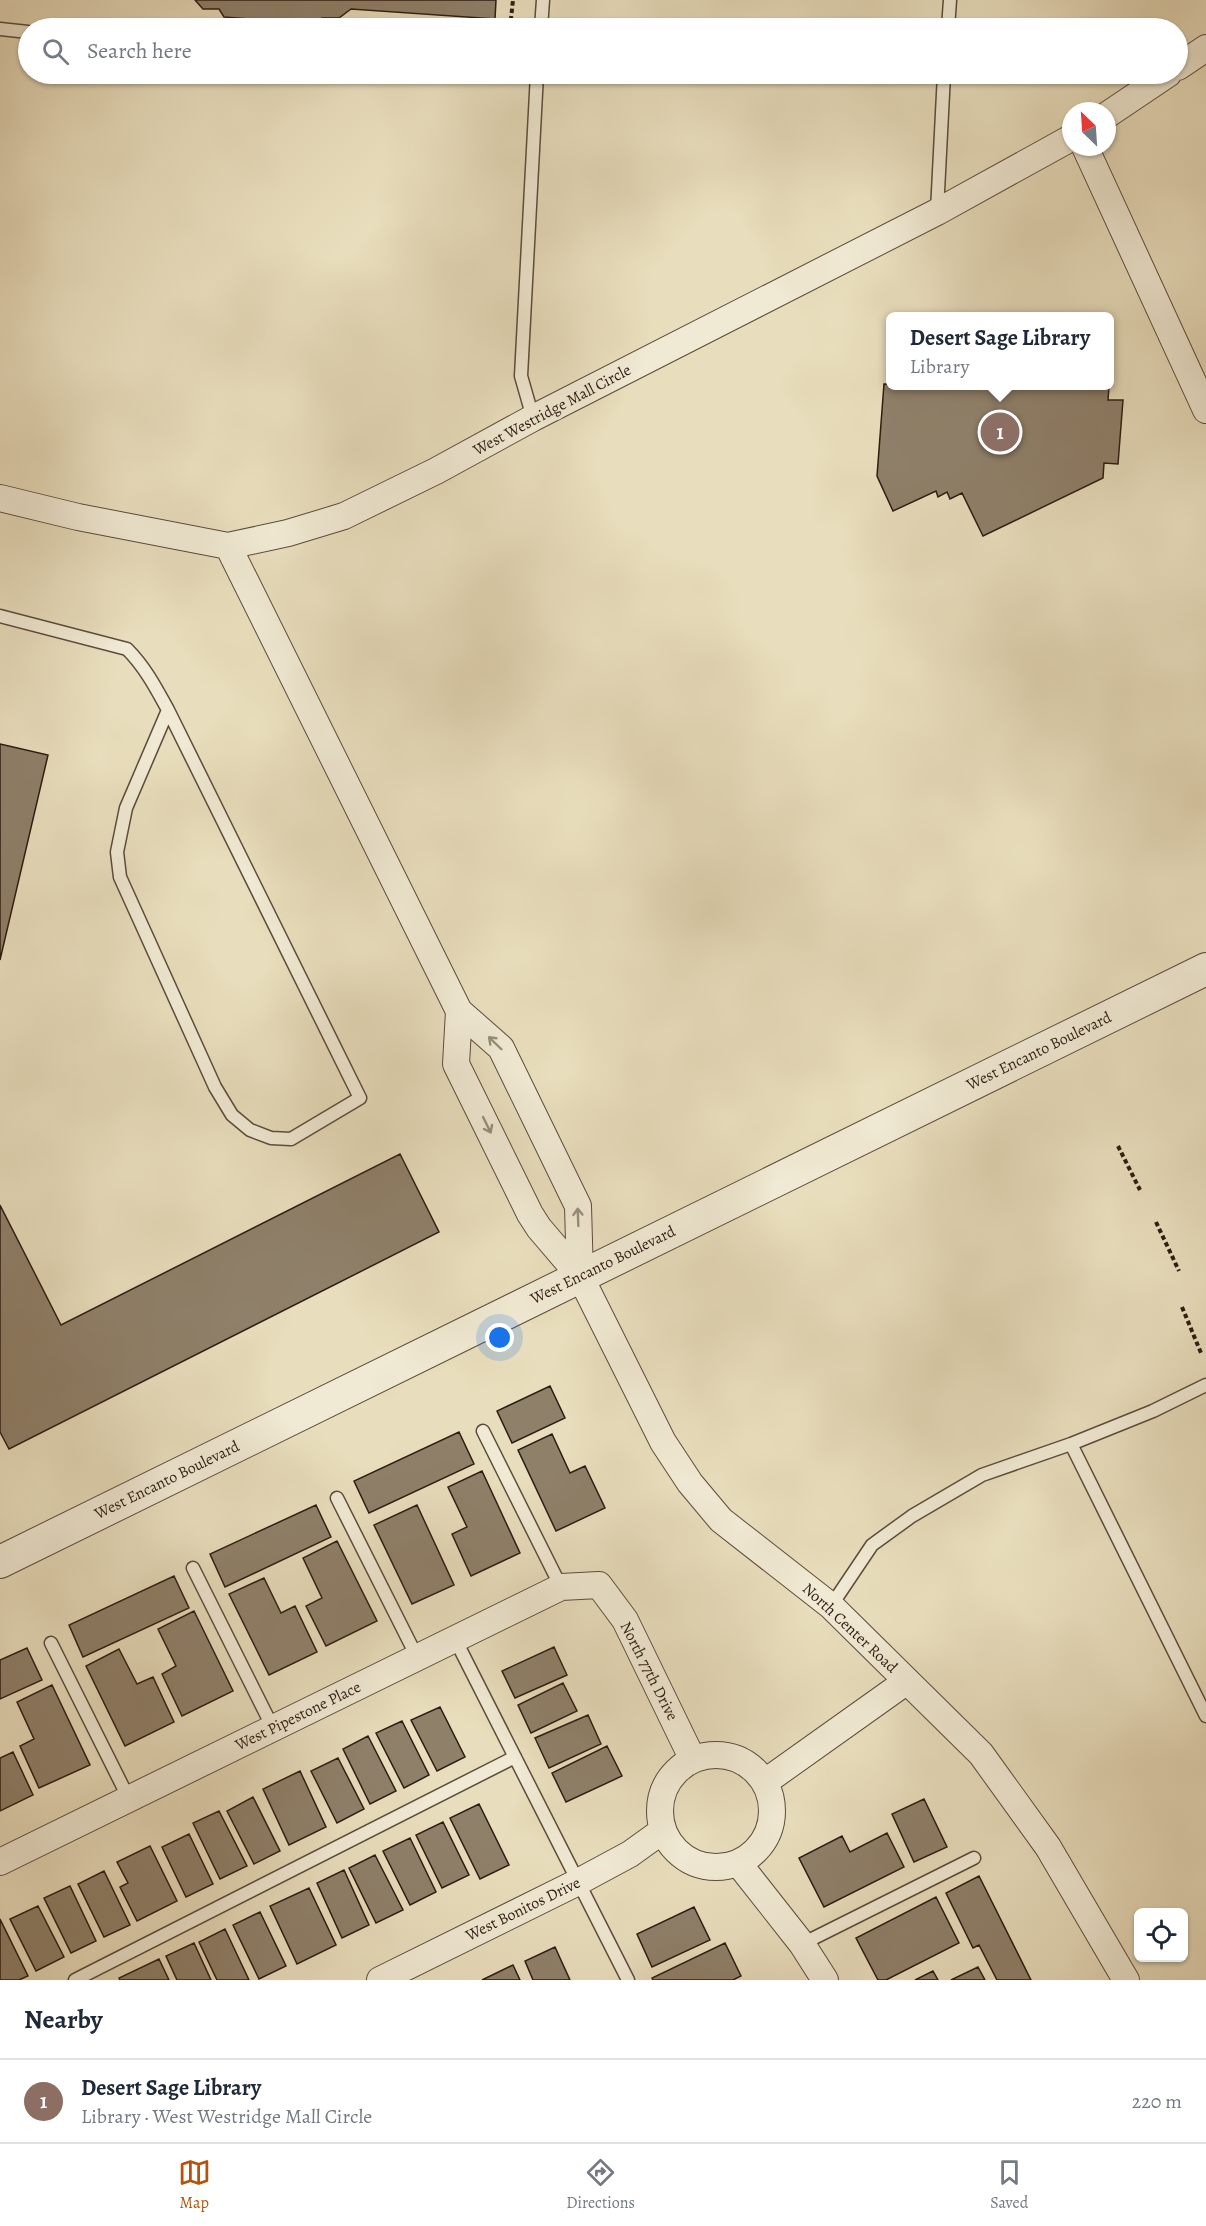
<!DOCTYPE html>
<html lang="en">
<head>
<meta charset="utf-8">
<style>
  body { margin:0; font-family:Alegreya,serif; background:#f6f6f7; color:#1f2937 }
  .controls { position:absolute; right:18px; bottom:18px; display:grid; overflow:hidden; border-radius:9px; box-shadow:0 2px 4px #0004 }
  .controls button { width:54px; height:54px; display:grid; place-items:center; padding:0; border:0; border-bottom:2px solid #e0e1e3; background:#fff; color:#1f2937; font:30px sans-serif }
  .compass { position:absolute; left:1062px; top:102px; width:54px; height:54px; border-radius:50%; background:#fff; box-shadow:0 2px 4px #0004; rotate:335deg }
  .you { position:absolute; left:500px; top:1338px; width:21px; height:21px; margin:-15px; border:4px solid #fff; border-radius:50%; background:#1a73e8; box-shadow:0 0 0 9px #1a73e833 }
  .badge { display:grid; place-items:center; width:39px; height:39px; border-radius:50%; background:#b45309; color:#fff; font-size:20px; font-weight:700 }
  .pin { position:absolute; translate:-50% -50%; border:3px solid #fff; box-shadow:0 2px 6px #0006 }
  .popup { position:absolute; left:886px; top:312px; width:228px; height:78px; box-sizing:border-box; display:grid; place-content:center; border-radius:9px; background:#fff; filter:drop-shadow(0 2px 4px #0005); font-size:20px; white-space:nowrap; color:#747a83 }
  .popup b { font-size:22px; color:#1f2937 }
  .popup::after { content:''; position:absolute; left:50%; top:100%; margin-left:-12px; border:12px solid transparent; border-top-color:#fff }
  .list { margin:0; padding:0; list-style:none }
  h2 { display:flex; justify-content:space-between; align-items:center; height:78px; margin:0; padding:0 24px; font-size:26px }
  h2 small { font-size:20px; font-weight:400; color:#747a83 }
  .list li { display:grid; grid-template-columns:39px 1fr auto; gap:18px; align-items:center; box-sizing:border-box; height:84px; padding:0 24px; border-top:2px solid #e0e1e3 }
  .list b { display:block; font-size:22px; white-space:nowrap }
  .list p { margin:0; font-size:20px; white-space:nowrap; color:#747a83 }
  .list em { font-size:20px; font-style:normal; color:#747a83 }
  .icon { flex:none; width:33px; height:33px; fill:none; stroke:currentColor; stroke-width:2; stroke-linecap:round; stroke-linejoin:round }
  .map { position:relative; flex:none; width:1206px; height:1980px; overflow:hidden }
  .search { position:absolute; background:#fff; box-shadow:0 2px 4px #0004; left:18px; right:18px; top:18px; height:66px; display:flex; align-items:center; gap:15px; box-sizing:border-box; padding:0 21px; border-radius:33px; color:#747a83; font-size:22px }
  .sheet { height:162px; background:#fff }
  nav { display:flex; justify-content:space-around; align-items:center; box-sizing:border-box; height:84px; border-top:2px solid #e0e1e3; background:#fff; font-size:16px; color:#747a83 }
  nav a { display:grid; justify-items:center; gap:3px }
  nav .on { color:#b45309 }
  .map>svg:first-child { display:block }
  .building { fill:#8f806a; stroke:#2e1c12; stroke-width:1.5 }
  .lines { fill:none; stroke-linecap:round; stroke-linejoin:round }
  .service-casing { stroke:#5c4c3c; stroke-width:15 }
  .minor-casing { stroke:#5c4c3c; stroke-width:28 }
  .tertiary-casing { stroke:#5c4c3c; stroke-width:34 }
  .path { stroke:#2e1c12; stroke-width:4; stroke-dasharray:4.5 3; stroke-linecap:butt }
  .service { stroke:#f0e9d3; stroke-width:12 }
  .minor { stroke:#f0e9d3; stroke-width:26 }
  .tertiary { stroke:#f0e9d3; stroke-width:32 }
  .oneway { stroke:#998d7c }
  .labels { text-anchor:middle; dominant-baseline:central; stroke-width:6; stroke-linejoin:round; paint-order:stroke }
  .street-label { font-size:16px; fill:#2e1c12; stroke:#f0e9d3 }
</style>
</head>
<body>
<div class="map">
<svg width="1206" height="1980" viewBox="0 0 1206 1980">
  <rect width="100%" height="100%" fill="#e8ddbc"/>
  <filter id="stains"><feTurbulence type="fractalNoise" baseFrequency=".00333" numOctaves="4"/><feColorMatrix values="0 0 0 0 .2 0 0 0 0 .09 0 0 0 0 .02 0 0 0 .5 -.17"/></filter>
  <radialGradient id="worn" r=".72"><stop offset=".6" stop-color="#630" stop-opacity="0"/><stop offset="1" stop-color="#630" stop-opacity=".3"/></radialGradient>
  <!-- building -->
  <path class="building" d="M195 0H496L495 19 351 9 339 18H322L315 24 224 17 219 9H203Z
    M884 384 1109 386 1108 400H1123L1118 464 1104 463 1103 478 983 536 962 493 950 499 947 492 938 497 936 491 893 511 877 476Z
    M0 744 48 755 0 960Z
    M400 1154 439 1232 9 1449 0 1432V1205L61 1325Z
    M550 1386 565 1418 512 1443 497 1411Z
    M459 1432 474 1464 369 1513 354 1481Z
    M552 1434 570 1473 585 1466 605 1508 556 1531 518 1450Z
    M482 1471 520 1553 471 1576 452 1534 467 1527 448 1487Z
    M316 1505 331 1537 225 1587 210 1554Z
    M417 1505 454 1585 412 1604 374 1525Z
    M337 1541 377 1621 326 1646 306 1606 322 1598 303 1558Z
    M174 1576 189 1608 83 1657 69 1625Z
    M264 1578 281 1613 295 1606 317 1652 269 1675 229 1594Z
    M194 1611 233 1691 182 1716 162 1674 176 1666 158 1629Z
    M554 1647 567 1675 515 1698 502 1671Z
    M27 1648 42 1680 0 1699V1660Z
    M119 1649 137 1684 153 1677 174 1722 125 1746 86 1666Z
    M563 1683 577 1711 531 1733 518 1705Z
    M52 1685 90 1765 39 1788 20 1746 34 1739 17 1702Z
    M440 1707 465 1757 437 1771 411 1720Z
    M588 1715 601 1744 549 1768 535 1738Z
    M402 1721 429 1775 404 1788 376 1733Z
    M368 1736 396 1791 370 1804 343 1749Z
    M607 1746 622 1776 566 1802 552 1773Z
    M13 1752 33 1795 0 1811V1758Z
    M338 1758 364 1809 337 1823 311 1771Z
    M300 1771 326 1827 289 1845 263 1789Z
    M253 1797 280 1851 254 1864 227 1811Z
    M924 1799 947 1847 914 1862 892 1814Z
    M479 1804 509 1865 480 1879 450 1818Z
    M219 1811 247 1866 220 1879 193 1823Z
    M443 1822 469 1875 442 1888 416 1835Z
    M887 1833 904 1867 824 1907 799 1858 842 1836 850 1852Z
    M189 1834 213 1884 186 1897 162 1847Z
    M410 1838 436 1892 410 1905 383 1851Z
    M150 1846 177 1901 137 1921 120 1887 128 1883 117 1862Z
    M375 1855 403 1910 376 1923 349 1868Z
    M344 1870 369 1925 342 1938 317 1883Z
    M104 1871 130 1925 104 1937 78 1884Z
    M979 1876 1031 1980H997L979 1945 973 1948 946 1893Z
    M70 1886 96 1941 71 1953 44 1898Z
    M309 1888 336 1945 297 1964 270 1906Z
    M936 1897 959 1943 886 1980H878L856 1938Z
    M38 1906 64 1957 36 1971 10 1919Z
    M694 1907 710 1940 652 1967 637 1934Z
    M260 1912 286 1966 259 1979 233 1925Z
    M0 1919 28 1976 19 1980H0Z
    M225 1929 249 1980H217L199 1942Z
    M194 1943 211 1980H177L166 1956Z
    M725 1943 741 1976 733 1980H653L652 1978Z
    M555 1947 570 1980H533L525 1961Z
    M159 1959 169 1980H120L119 1978Z
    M513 1965 520 1980H482Z
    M978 1967 985 1980H951Z
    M933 1971 938 1980H915Z"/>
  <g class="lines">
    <!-- service casing -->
    <g class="service-casing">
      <path id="service" d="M541 28 543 0
        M948 28 950 0
        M0 29 28 32
        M513 74 536 76
        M937 211 944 74
        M533 418 521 376 537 74
        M0 616 127 649C145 667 156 688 168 710L360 1098 291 1139 271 1138 250 1130 232 1115 215 1087 120 877 117 852 126 808 168 710
        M483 1431 561 1587
        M1071 1444 1206 1716
        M337 1498 417 1657
        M193 1568 273 1728
        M831 1606 872 1545 912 1516 982 1475 1071 1444 1153 1411 1206 1385
        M455 1639 628 1980
        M51 1643 129 1799
        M802 1944 974 1858
        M75 1980 515 1757"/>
    </g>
    <!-- minor casing -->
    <g class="minor-casing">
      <path id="minor" d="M1178 67 1206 48
        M1107 115 1168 74
        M1085 147 1206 410
        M0 498 78 517 228 546 288 533 344 516 436 471 533 418 937 212 1071 138
        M228 546 459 1011 501 1048 578 1206 580 1276
        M459 1011 456 1064 530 1214 539 1228 580 1276 663 1442 690 1483 721 1520 831 1606 981 1754 1048 1847 1126 1980
        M660 1811a56 56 0 1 1 112 0a56 56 0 1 1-112 0Z
        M765 1782 907 1681
        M0 1862 561 1587 599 1585 625 1620 693 1760
        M739 1864 802 1944 825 1980
        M380 1980 578 1882 630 1854 662 1831"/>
    </g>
    <!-- tertiary casing -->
    <g class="tertiary-casing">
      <path id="tertiary" d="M0 1562 1206 969"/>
    </g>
    <!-- path -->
    <path class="path" d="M510 28 513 0
      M1118 1146 1140 1190
      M1156 1222 1179 1271
      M1182 1307 1201 1353"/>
    <!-- service -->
    <use href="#service" class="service"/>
    <!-- minor -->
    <use href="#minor" class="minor"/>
    <!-- tertiary -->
    <use href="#tertiary" class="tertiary"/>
  </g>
  <!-- one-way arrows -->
  <defs><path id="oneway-shaft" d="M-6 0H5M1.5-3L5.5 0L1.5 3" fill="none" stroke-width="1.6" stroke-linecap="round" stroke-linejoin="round" transform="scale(1.5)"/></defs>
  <g class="oneway">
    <use href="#oneway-shaft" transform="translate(495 1043) rotate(-136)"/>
    <use href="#oneway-shaft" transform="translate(487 1125) rotate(64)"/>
    <use href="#oneway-shaft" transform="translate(578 1217) rotate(-92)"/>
  </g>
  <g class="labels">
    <!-- street labels -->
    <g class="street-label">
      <text transform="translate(552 410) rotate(-28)">West Westridge Mall Circle</text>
      <text transform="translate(1039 1051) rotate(-26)">West Encanto Boulevard</text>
      <text transform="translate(603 1265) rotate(-26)">West Encanto Boulevard</text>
      <text transform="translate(167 1480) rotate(-26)">West Encanto Boulevard</text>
      <text transform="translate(850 1628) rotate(43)">North Center Road</text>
      <text transform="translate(649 1671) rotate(63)">North 77th Drive</text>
      <text transform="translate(298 1716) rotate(-26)">West Pipestone Place</text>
      <text transform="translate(523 1909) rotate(-26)">West Bonitos Drive</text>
    </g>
  </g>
  <rect width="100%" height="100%" filter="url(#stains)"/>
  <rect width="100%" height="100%" fill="url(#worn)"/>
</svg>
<div class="controls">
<button><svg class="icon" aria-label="locate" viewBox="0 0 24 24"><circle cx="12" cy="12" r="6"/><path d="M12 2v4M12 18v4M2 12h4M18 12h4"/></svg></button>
</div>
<svg class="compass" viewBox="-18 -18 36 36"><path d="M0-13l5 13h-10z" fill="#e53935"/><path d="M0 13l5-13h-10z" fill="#747a83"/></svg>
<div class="you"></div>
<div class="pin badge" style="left:1000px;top:432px;background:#8d6e63">1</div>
<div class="popup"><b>Desert Sage Library</b>Library</div>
<div class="search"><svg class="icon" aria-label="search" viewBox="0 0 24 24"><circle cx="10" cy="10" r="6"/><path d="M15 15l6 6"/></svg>Search here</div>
</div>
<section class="sheet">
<h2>Nearby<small></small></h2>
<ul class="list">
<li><span class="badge" style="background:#8d6e63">1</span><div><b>Desert Sage Library</b><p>Library · West Westridge Mall Circle</p></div><em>220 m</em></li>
</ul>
</section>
<nav>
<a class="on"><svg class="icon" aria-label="map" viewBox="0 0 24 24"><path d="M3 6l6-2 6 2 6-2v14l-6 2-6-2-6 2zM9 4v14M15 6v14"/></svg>Map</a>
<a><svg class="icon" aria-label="directions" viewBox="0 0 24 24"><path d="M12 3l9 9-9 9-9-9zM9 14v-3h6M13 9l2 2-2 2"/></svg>Directions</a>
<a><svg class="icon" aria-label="saved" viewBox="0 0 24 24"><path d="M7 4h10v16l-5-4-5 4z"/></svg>Saved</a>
</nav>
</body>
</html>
